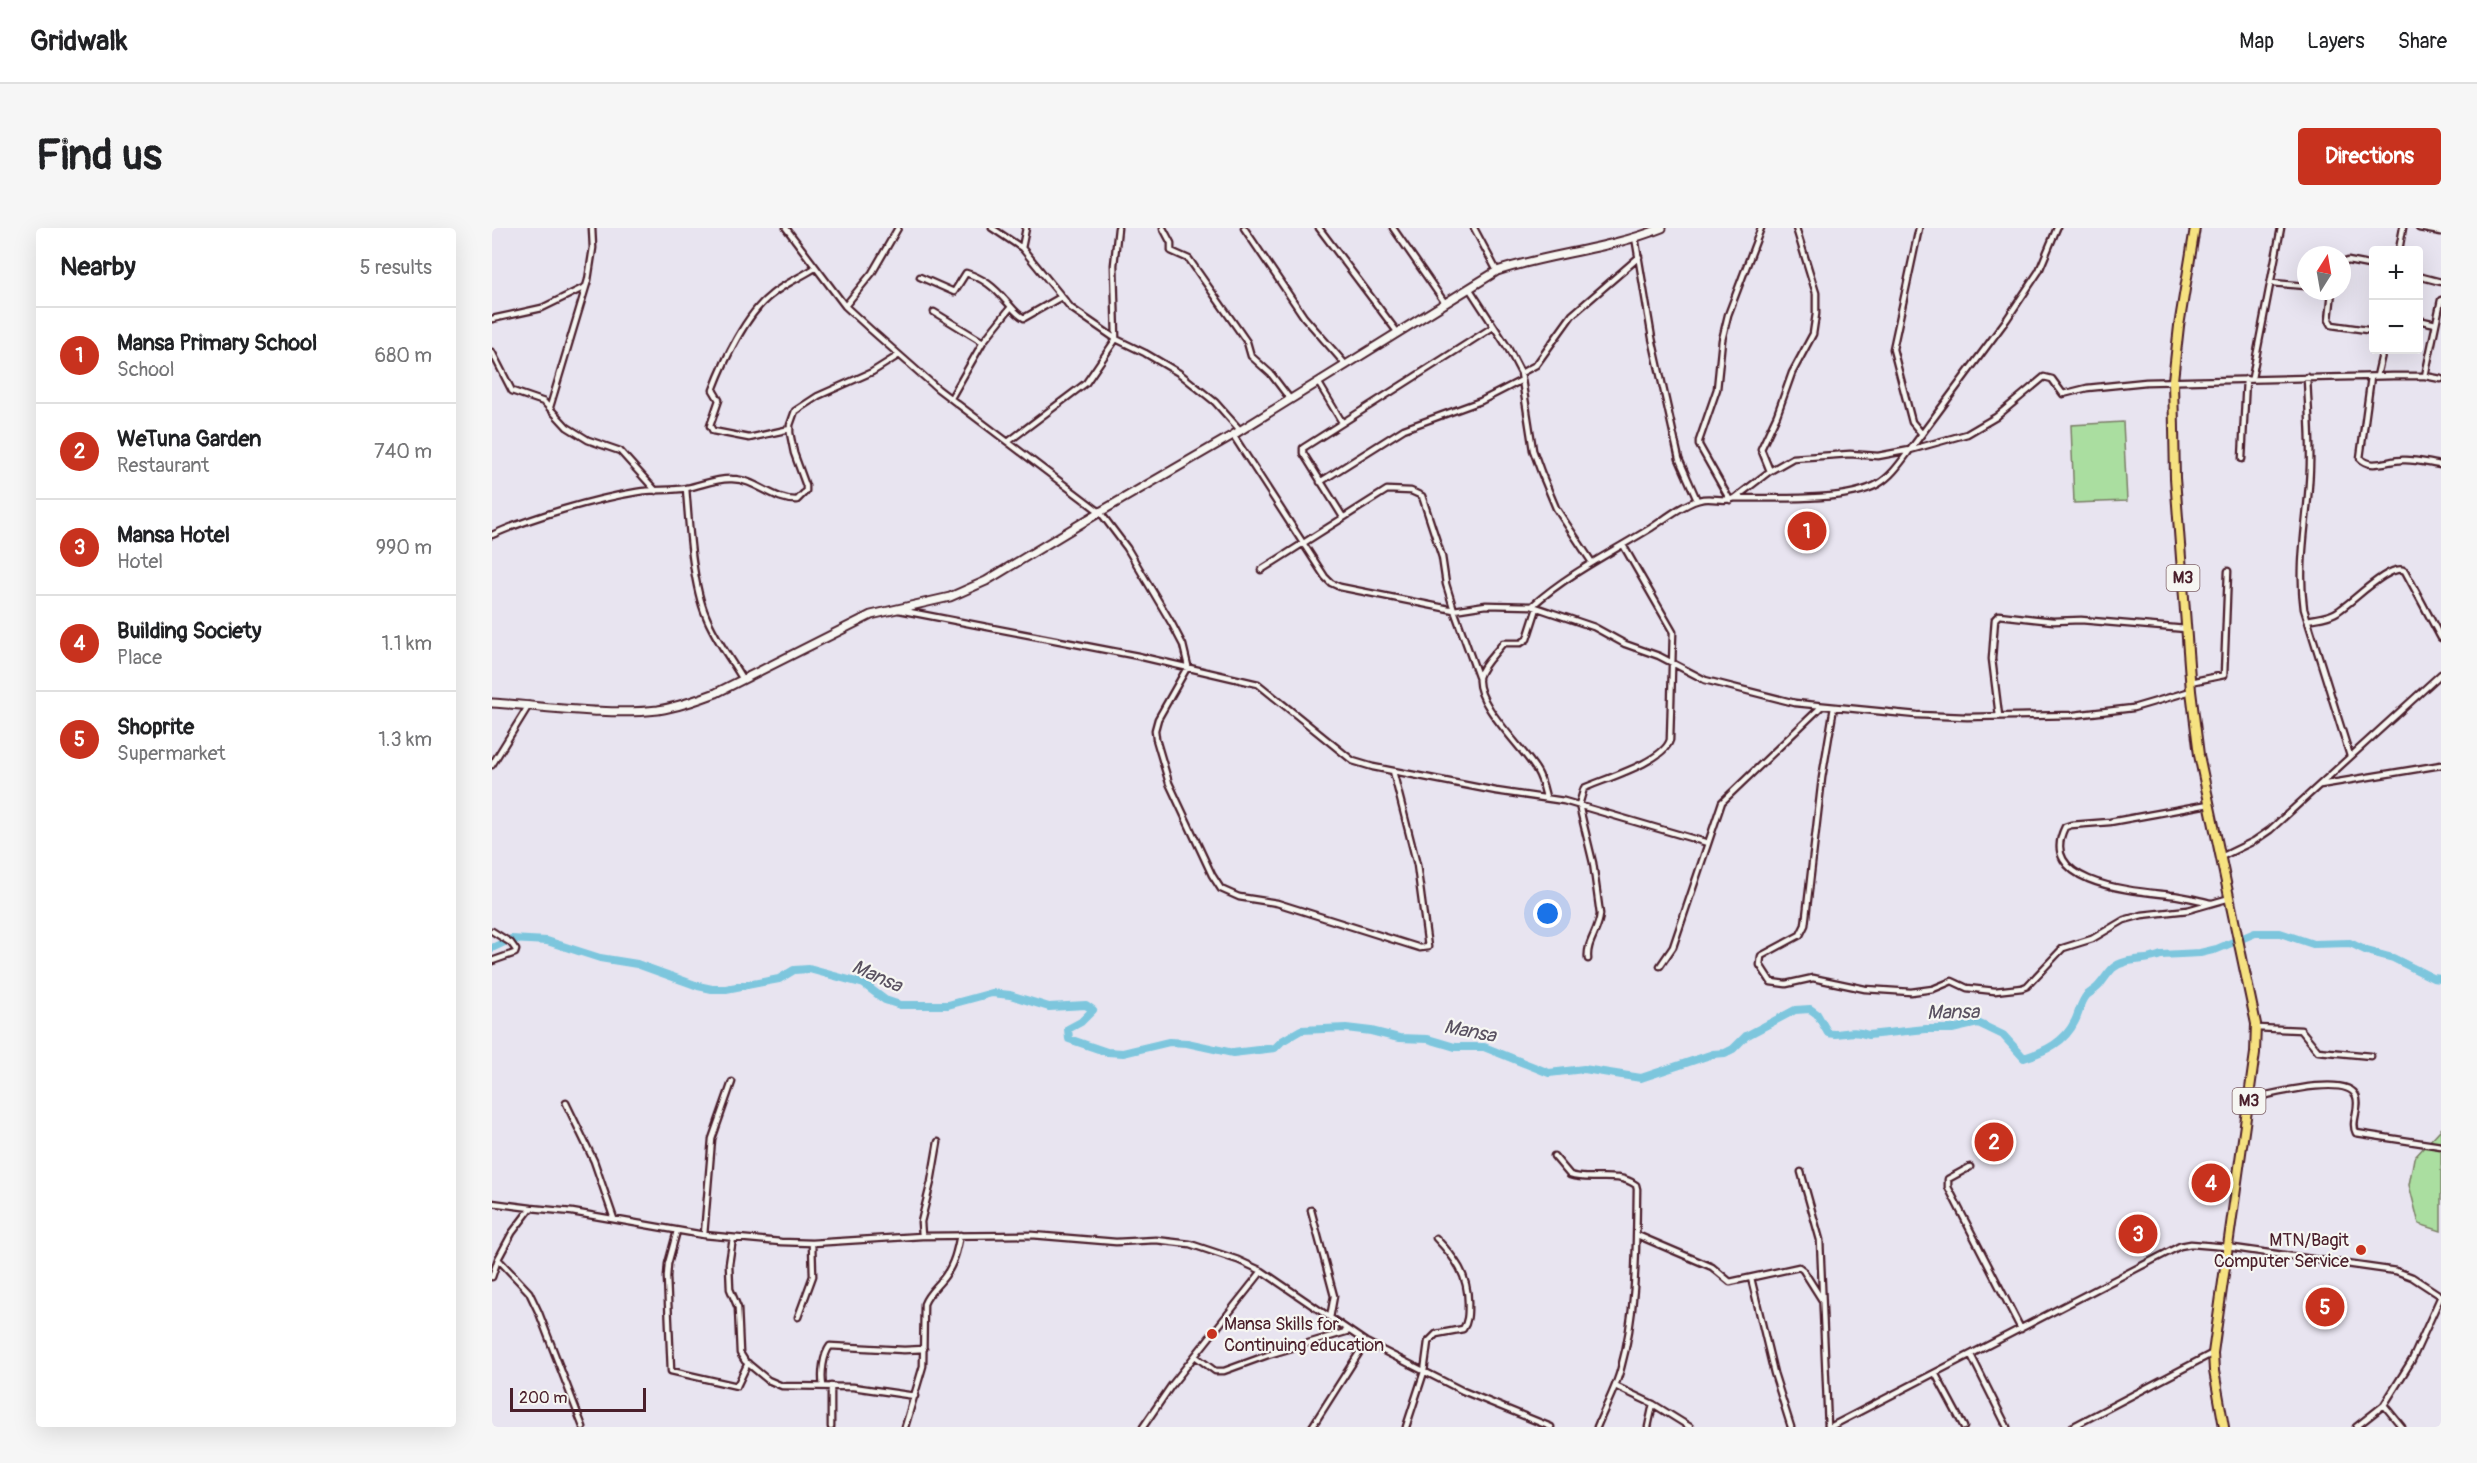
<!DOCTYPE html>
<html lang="en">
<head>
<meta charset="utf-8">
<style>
  body { margin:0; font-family:Pangolin,sans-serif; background:#f6f6f6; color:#202124 }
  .controls { position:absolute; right:18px; top:18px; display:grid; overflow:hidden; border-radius:6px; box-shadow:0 6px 24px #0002 }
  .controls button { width:54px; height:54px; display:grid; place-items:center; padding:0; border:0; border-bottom:2px solid #e0e0e0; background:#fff; color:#202124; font:30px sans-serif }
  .compass { position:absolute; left:1805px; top:18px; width:54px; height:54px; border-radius:50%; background:#fff; box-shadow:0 6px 24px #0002; rotate:11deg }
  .scale { position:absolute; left:18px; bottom:15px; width:136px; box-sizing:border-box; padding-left:6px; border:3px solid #4a1f2b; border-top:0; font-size:16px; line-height:21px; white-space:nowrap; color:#4a1f2b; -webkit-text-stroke:4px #f6f6f2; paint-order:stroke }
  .you { position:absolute; left:1056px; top:686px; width:21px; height:21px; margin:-15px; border:4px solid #fff; border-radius:50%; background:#1a73e8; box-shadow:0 0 0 9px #1a73e833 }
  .badge { display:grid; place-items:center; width:39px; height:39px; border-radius:50%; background:#c8321e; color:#fff; font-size:20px; font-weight:700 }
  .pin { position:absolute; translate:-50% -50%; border:3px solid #fff; box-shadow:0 2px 6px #0006 }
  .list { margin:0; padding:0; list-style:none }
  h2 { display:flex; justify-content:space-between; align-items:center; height:78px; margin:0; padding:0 24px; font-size:26px }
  h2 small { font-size:20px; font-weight:400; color:#757577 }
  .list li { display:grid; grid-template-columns:39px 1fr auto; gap:18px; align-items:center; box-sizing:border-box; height:96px; padding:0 24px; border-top:2px solid #e0e0e0 }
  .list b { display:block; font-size:22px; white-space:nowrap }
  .list p { margin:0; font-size:20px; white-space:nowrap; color:#757577 }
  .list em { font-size:20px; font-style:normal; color:#757577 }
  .map { position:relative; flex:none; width:1949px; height:1199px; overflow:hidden; border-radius:6px }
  header { display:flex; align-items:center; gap:36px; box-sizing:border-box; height:84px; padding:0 30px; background:#fff; border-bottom:2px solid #e0e0e0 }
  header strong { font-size:28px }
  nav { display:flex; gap:33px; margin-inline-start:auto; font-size:21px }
  .intro { display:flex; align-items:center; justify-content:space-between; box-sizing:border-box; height:144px; padding:0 36px }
  h1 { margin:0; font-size:42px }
  .button { padding:15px 27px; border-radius:6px; background:#c8321e; color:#fff; font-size:21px; font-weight:700 }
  main { display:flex; gap:36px; padding:0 36px }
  aside { flex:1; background:#fff; border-radius:6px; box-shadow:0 6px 24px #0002 }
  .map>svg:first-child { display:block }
  .green { fill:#aadea0; stroke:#7a7e66; stroke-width:1.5 }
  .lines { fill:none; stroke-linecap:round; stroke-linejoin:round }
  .river { stroke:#7dc6dd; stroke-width:8 }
  .street-casing { stroke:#4a1f2b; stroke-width:9 }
  .secondary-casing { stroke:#4a1f2b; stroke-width:11 }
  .primary-casing { stroke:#4a1f2b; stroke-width:12 }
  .street { stroke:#f6f6f2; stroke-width:4.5 }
  .secondary { stroke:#f6f6f2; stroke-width:7 }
  .primary { stroke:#f6e281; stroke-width:8 }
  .poi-dot { fill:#c8321e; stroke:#f6f6f2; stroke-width:2 }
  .labels { text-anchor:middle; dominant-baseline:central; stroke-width:4.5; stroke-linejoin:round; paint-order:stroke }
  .shield { fill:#f6f6f2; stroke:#7e6067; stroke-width:1.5 }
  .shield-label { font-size:16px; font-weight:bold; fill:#4a1f2b }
  .poi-label { font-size:18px; fill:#4a1f2b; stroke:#f6f6f2; text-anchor:end }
  .water-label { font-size:20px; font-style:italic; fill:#595160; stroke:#f6f6f2 }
</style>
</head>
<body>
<header>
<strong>Gridwalk</strong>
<nav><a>Map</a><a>Layers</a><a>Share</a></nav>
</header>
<div class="intro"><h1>Find us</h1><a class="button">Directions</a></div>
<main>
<aside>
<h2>Nearby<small>5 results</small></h2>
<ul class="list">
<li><span class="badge">1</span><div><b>Mansa Primary School</b><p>School</p></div><em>680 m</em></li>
<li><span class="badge">2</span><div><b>WeTuna Garden</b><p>Restaurant</p></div><em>740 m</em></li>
<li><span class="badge">3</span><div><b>Mansa Hotel</b><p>Hotel</p></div><em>990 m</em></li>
<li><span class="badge">4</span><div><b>Building Society</b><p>Place</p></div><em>1.1 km</em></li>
<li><span class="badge">5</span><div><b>Shoprite</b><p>Supermarket</p></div><em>1.3 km</em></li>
</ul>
</aside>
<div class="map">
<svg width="1949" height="1199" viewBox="0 0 1949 1199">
  <rect width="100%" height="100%" fill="#e8e4f0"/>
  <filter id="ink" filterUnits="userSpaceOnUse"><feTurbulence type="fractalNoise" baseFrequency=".0167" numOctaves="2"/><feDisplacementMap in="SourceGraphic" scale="12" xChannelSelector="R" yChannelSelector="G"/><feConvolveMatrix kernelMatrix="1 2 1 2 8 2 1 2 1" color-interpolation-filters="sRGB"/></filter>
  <g filter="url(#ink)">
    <!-- green -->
    <path class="green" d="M1631 194 1635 273 1582 275 1579 197Z
      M1949 901V1003L1927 996 1917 957 1922 930Z"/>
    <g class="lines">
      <!-- river -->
      <path class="river" d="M0 720 19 711 55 713 108 730 145 736 206 758 220 761H234L287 751 302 742 317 741 372 756 393 772 408 777H456L500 765 518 767 557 779 594 777 601 782 589 794 576 801 577 811 615 824 631 825 677 814 695 815 741 825 783 820 790 813 809 802 854 800 879 803 907 810 936 811 963 819H992L1057 845 1092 841 1149 850 1221 826 1233 825 1241 821 1254 808 1303 782 1318 781 1325 786 1336 805C1347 809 1358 800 1376 807L1434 801H1460L1486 795 1511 807 1532 830C1554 823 1573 814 1583 793 1587 785 1589 773 1595 767 1600 763 1605 761 1609 755 1613 750 1616 745 1621 740 1634 729 1654 734 1669 727L1708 725 1725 721 1763 705H1788L1821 716 1858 715 1875 723 1901 730 1941 750 1949 751"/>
      <!-- street casing -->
      <g class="street-casing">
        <path id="street" d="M294 0 353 78 378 101 446 161 608 284 635 320 680 396 691 417 696 438 666 491 663 502 664 511 677 555 720 647 729 661 747 669 785 675 928 720 936 719 925 637 901 543
          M500 0 530 20 579 80 624 111 653 125 687 145 723 174 748 202
          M671 0 679 15V23L697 31 755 114 759 128 779 146 798 171
          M752 0 812 89 854 137
          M827 0 906 105
          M901 0 953 75
          M982 0 1005 43
          M1427 0 1401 121 1420 194 1430 206
          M1927 0 1949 4
          M1143 9 1160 110 1187 231 1205 272
          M530 20 534 0
          M1907 22 1911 0
          M1850 35 1856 33 1882 38
          M1926 48 1949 54
          M428 49 462 64 474 45C491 50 502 59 514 73 520 79 524 86 532 90L569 69
          M1780 55 1814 58
          M977 60 1016 120 1029 145 1041 222 1049 244 1064 280 1099 333
          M1840 63 1837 92 1840 97 1882 103
          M353 78 380 45 406 0
          M442 84 491 114
          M0 91 50 80 93 59
          M1926 92 1944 96
          M0 124 20 163 52 174 75 199 96 212 128 223 164 263
          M1029 145 1044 137 1080 87 1147 29
          M1885 148 1891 122
          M1933 148 1949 72
          M1815 149C1816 178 1819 208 1818 237 1817 286 1805 332 1812 381L1858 528
          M1879 149 1868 230C1878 242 1897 232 1910 232 1922 231 1936 235 1949 237
          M1760 150 1789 0
          M826 154 850 194
          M459 170 491 114 519 79
          M58 179 96 52 101 20 100 0
          M298 201 257 210 221 203 218 198 227 172 221 162C232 133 254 86 279 67 292 56 309 49 323 40
          M741 207 833 349 839 355 848 359 962 382 994 377 1040 378 1102 399 1133 416 1167 428 1213 452 1303 475 1425 487 1475 489 1582 487 1641 480 1699 463
          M516 214 594 155 624 111 622 37 626 0
          M1750 231 1754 151
          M1278 243 1269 221 1285 187 1300 145 1321 106 1324 86V65L1304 0
          M828 254 912 201 989 173 1030 152
          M194 260C197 297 200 355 214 388 223 411 239 431 251 452
          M1243 270C1281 270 1354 274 1386 256 1399 249 1409 234 1418 222L1515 91 1547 43 1565 0
          M1238 272 1207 217V213L1225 161 1230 112 1236 87 1269 0
          M851 289 811 225V220L1001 99
          M0 307C40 289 102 271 145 264 162 261 179 263 195 260 210 257 225 250 240 251 264 251 281 273 305 272L314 263V258L302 225 298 205V197L303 183 326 168 380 144 407 127
          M769 342 895 262 919 263 930 268 950 329 954 356 962 382 987 451
          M1040 378C1076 346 1118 325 1159 300 1173 291 1191 276 1207 272 1219 268 1232 275 1243 270L1278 243 1301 230 1358 226 1386 228 1418 222 1475 206 1504 189 1552 149 1560 151 1571 166 1595 160 1654 154 1901 148H1933L1949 151
          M1045 380 1035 411 1029 415H1011C1004 425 990 437 987 449 983 477 1033 521 1045 543 1050 551 1052 561 1054 569
          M407 382 646 428 766 456 861 533 881 539 1004 563 1072 573 1216 615
          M1816 392C1825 390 1836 389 1843 385 1858 377 1899 333 1913 343L1949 410
          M1698 454 1732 447 1736 343
          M1342 479 1330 550 1313 697 1308 707 1269 728 1268 737 1279 754 1294 756 1321 750 1373 761 1419 764 1441 761 1460 753 1475 760 1503 763 1530 760 1535 758 1571 720 1600 711 1632 692 1650 687 1696 682 1738 670
          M1507 488 1500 431 1503 391 1507 387 1561 393 1589 392 1694 401
          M0 537 37 477
          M1828 557 1949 537
          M1717 576 1618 594 1579 597 1573 599C1544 657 1645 663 1678 667 1692 668 1705 672 1719 675
          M1729 629 1762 613 1778 602 1949 446
          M0 703 19 715 24 722 23 725 0 733
          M1096 731C1094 714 1107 703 1108 686L1101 635 1087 577 1092 560C1112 551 1171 534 1178 512L1181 404 1131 317
          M1168 738 1181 719 1230 574 1330 478
          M1765 800 1809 802 1826 823 1879 828
          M1757 871C1777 867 1855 845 1864 868 1869 880 1858 893 1864 905L1949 918
          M74 875 102 933 122 991
          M1062 928 1078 947C1098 954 1125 943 1144 957L1145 961C1144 1020 1145 1082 1129 1140 1124 1160 1113 1179 1105 1199
          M1478 939 1456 951V959L1529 1101
          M1309 944 1328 1012 1336 1199
          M0 975 39 980
          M819 982 842 1068 838 1090
          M185 1003 176 1036 175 1049 179 1143 245 1158 256 1135
          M212 1007 220 911 240 854
          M1145 1007 1220 1039 1238 1054 1307 1039 1311 1042 1330 1072
          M430 1008 429 994 439 954 446 914
          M241 1010 237 1036 238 1061 246 1080 248 1125 253 1133 276 1152 290 1158 361 1159 423 1168
          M0 1049 6 1031
          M1259 1050 1282 1145 1299 1199
          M306 1089 321 1048 320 1015
          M1479 1127 1515 1199
          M703 1128 723 1143H732L776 1127 857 1103
          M1443 1145 1472 1199
          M331 1158C329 1146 331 1127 338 1118L412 1122 432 1121
          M339 1158V1199
          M1123 1158 1161 1176 1198 1199
          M91 1199 47 1085 37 1064 6 1031 20 1005 39 980 80 984 212 1007 289 1014 320 1015 430 1008 540 1007 624 1014 664 1012 698 1016 746 1032 770 1043 874 1114 971 1163 1059 1199
          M413 1199 431 1138 432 1076C436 1065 446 1058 453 1048 462 1036 465 1022 468 1007
          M651 1199 679 1158 770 1043
          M820 1199 874 1114
          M914 1199 932 1144 936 1114 944 1106 971 1101C976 1094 976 1086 976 1078 977 1047 963 1030 944 1010
          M1156 1199 1161 1176
          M1338 1199 1688 1018 1699 1016 1735 1019 1904 1043 1920 1049 1949 1068
          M1580 1199 1721 1125
          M1864 1199 1892 1177
          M1910 1199 1892 1177 1920 1132 1949 1068"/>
      </g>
      <!-- secondary casing -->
      <g class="secondary-casing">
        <path id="secondary" d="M0 475C51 478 117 488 166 482 186 479 205 472 224 465L379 387 458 369 494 353 608 284 741 207 1005 43C1059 25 1115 22 1170 0"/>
      </g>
      <!-- primary casing -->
      <g class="primary-casing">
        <path id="primary" d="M1703 0 1687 98 1681 152 1683 250 1699 463 1707 527 1764 796 1763 825 1721 1125 1722 1143 1732 1199"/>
      </g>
      <!-- street -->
      <use href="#street" class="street"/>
      <!-- secondary -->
      <use href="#secondary" class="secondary"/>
      <!-- primary -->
      <use href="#primary" class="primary"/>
    </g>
  </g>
  <!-- markers -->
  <g class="poi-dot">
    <circle cx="1869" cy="1022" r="6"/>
    <circle cx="720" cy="1106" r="6"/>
  </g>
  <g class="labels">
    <!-- shield labels -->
    <g class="shield">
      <rect x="1674.5" y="337" width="33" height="26" rx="4.5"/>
      <rect x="1740.5" y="860" width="33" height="26" rx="4.5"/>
    </g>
    <g class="shield-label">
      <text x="1691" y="350">M3</text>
      <text x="1757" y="873">M3</text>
    </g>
    <!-- poi labels -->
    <g class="poi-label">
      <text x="1857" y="1012">MTN/Bagit<tspan x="1857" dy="21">Computer Service</tspan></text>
      <text x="732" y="1096" text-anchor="start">Mansa Skills for<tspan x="732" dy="21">Continuing education</tspan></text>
    </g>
    <!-- water labels -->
    <g class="water-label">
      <text transform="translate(385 748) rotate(24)">Mansa</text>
      <text transform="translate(1461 784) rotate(-1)">Mansa</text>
      <text transform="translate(978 803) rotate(11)">Mansa</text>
    </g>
  </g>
</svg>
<div class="controls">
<button>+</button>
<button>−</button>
</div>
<svg class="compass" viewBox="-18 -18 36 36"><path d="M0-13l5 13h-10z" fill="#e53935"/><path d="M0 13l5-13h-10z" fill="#757577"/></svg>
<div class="scale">200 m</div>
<div class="you"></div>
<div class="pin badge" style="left:1315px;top:303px">1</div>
<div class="pin badge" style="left:1502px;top:914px">2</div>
<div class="pin badge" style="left:1646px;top:1006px">3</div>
<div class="pin badge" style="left:1719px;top:955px">4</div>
<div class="pin badge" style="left:1833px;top:1079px">5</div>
</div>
</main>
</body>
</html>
